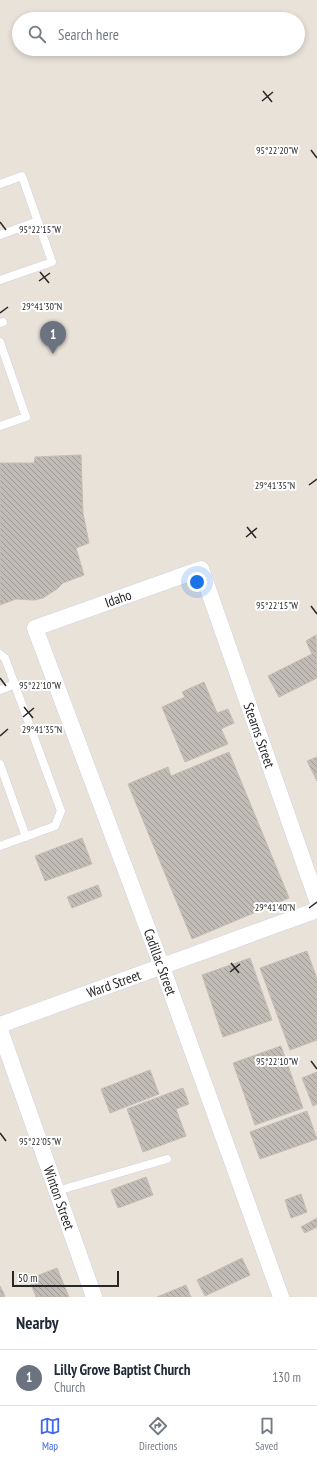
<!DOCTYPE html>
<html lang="en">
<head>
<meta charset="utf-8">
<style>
  body { margin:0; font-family:"PT Sans Narrow",sans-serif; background:#f6f6f7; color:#1f2937 }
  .scale { position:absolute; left:12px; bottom:10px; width:107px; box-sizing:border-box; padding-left:4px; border:2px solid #272727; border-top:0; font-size:11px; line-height:14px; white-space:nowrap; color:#272727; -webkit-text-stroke:3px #fff; paint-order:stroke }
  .you { position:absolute; left:197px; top:582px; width:14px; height:14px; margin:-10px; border:3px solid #fff; border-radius:50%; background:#1a73e8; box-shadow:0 0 0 6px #1a73e833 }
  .badge { display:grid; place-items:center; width:26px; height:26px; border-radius:50%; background:#4067ef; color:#fff; font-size:13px; font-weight:700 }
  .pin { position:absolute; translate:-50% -33px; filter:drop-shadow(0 1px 2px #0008) }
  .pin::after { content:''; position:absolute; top:21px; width:14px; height:12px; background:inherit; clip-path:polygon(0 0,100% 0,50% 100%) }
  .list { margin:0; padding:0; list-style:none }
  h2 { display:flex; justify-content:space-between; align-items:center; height:52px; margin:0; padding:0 16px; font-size:17px }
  h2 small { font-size:13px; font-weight:400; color:#747a83 }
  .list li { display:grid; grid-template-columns:26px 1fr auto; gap:12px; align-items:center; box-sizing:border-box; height:56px; padding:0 16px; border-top:1px solid #e0e1e3 }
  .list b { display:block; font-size:15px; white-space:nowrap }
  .list p { margin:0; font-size:13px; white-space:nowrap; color:#747a83 }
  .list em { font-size:13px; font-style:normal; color:#747a83 }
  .icon { flex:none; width:22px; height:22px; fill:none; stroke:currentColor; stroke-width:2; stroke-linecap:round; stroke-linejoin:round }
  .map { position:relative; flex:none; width:317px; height:1297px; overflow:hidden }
  .search { position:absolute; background:#fff; box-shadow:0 2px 6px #0003; left:12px; right:12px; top:12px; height:44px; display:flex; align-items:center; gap:10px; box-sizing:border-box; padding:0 14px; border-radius:22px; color:#747a83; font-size:15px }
  .sheet { height:108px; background:#fff }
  nav { display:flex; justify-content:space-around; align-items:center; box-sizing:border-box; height:56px; border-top:1px solid #e0e1e3; background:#fff; font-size:11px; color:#747a83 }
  nav a { display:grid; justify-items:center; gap:2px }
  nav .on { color:#4067ef }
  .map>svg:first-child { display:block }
  .building { fill:url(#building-back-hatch); stroke:#c4bdb3 }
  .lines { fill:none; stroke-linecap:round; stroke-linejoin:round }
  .lane-casing { stroke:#cfd2e0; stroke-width:9 }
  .street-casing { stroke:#cfd2e0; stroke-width:17 }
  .lane { stroke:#fff; stroke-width:8 }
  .street { stroke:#fff; stroke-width:16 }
  .ticks { fill:none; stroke:#272727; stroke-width:1.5 }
  .labels { text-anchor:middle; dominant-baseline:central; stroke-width:4; stroke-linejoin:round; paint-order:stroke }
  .street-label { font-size:14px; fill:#272727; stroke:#fff }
  .ticks-label { font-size:10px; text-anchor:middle; fill:#272727; stroke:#fff; stroke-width:4; stroke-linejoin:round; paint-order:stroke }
</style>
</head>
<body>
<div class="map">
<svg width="317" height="1297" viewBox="0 0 317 1297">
  <defs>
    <pattern id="building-back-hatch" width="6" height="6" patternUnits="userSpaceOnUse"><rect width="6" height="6" fill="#c1bcb6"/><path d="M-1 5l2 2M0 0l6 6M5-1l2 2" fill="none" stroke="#9d9994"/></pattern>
  </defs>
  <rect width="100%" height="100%" fill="#e9e2d9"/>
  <!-- building -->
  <path class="building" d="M81 455 83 513 89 543 76 548 84 575 63 583 57 589 43 598 34 600 16 599 0 605V463H34L35 457Z
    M316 635 317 678 279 697 268 676 312 654 306 641Z
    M204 682 217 713 228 709 234 723 221 729 228 744 185 762 162 707 185 697 182 692Z
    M229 752 289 898 192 939 128 784 168 767 171 776Z
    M317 757V781L307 761Z
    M82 838 92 864 45 881 35 856Z
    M98 885 102 896 72 908 67 897Z
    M307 951 317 979V1040L290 1050 260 968Z
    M250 958 272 1020 223 1037 202 975Z
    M281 1046 303 1108 255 1125 233 1063Z
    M150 1070 159 1094 110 1113 101 1089Z
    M317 1072V1104L313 1106 302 1078Z
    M183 1088 189 1104 176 1109 186 1136 143 1152 127 1109Z
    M307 1111 317 1139 260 1159 250 1132Z
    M146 1177 153 1195 118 1208 111 1190Z
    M301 1194 307 1212 291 1218 285 1200Z
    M317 1218V1227L305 1233 301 1227Z
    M242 1258 250 1275 205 1296 197 1280Z
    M57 1268 69 1297H36L29 1279Z
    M186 1285 191 1297H157Z
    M0 1286 5 1296 2 1297H0Z"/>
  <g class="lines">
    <!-- lane casing -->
    <g class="lane-casing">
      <path id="lane" d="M0 184 22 176 52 262 0 280
        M0 235 38 221
        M0 323 3 322
        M0 342 26 417 0 426
        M0 654 5 658 61 811 55 826 0 846
        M0 690 15 684
        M0 764 26 837
        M57 1191 167 1159"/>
    </g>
    <!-- street casing -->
    <g class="street-casing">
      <g id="street">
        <path id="s1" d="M0 1025 317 910"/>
        <path id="s2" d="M0 1030 94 1297"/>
        <path id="s3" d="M281 1297 162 967 35 628 201 569 317 900"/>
      </g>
    </g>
    <!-- lane -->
    <use href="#lane" class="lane"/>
    <!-- street -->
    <use href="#street" class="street"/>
  </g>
  <!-- ticks -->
  <path class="ticks" d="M263 91 272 102M262 101 273 92M311 150 317 158M0 222 6 230M40 272 49 283M39 281 50 273M0 313 8 307M309 485 317 479M247 527 256 538M246 537 257 528M311 606 317 614M0 678 6 686M24 707 33 718M23 717 34 708M0 736 8 729M309 908 317 902M231 963 239 973M230 972 240 964M311 1061 317 1069M0 1133 6 1141"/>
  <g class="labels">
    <!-- street labels -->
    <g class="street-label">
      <text stroke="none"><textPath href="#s3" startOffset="801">Idaho</textPath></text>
      <text stroke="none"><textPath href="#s3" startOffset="1065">Stearns Street</textPath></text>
      <text transform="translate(160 962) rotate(70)">Cadillac Street</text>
      <text stroke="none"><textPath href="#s1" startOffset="121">Ward Street</textPath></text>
      <text stroke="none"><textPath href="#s2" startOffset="178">Winton Street</textPath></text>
    </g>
  </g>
  <g class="ticks-label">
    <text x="277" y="154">95°22'20"W</text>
    <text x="40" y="233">95°22'15"W</text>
    <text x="42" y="310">29°41'30"N</text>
    <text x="275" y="489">29°41'35"N</text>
    <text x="277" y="609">95°22'15"W</text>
    <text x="40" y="689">95°22'10"W</text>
    <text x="42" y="733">29°41'35"N</text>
    <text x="275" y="911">29°41'40"N</text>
    <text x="277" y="1065">95°22'10"W</text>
    <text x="40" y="1145">95°22'05"W</text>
  </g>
</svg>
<div class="scale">50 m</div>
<div class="you"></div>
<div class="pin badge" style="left:53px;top:354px;background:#6b7280">1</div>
<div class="search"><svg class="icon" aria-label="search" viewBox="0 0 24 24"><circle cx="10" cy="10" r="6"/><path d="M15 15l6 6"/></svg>Search here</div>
</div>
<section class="sheet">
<h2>Nearby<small></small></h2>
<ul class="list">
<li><span class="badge" style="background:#6b7280">1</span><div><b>Lilly Grove Baptist Church</b><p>Church</p></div><em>130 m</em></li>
</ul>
</section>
<nav>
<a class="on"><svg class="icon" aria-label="map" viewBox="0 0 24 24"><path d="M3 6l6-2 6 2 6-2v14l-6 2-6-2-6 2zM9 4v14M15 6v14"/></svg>Map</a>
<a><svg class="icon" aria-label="directions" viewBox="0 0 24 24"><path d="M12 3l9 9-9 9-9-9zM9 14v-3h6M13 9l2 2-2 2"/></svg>Directions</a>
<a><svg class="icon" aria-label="saved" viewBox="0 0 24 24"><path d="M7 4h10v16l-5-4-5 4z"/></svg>Saved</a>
</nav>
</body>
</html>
